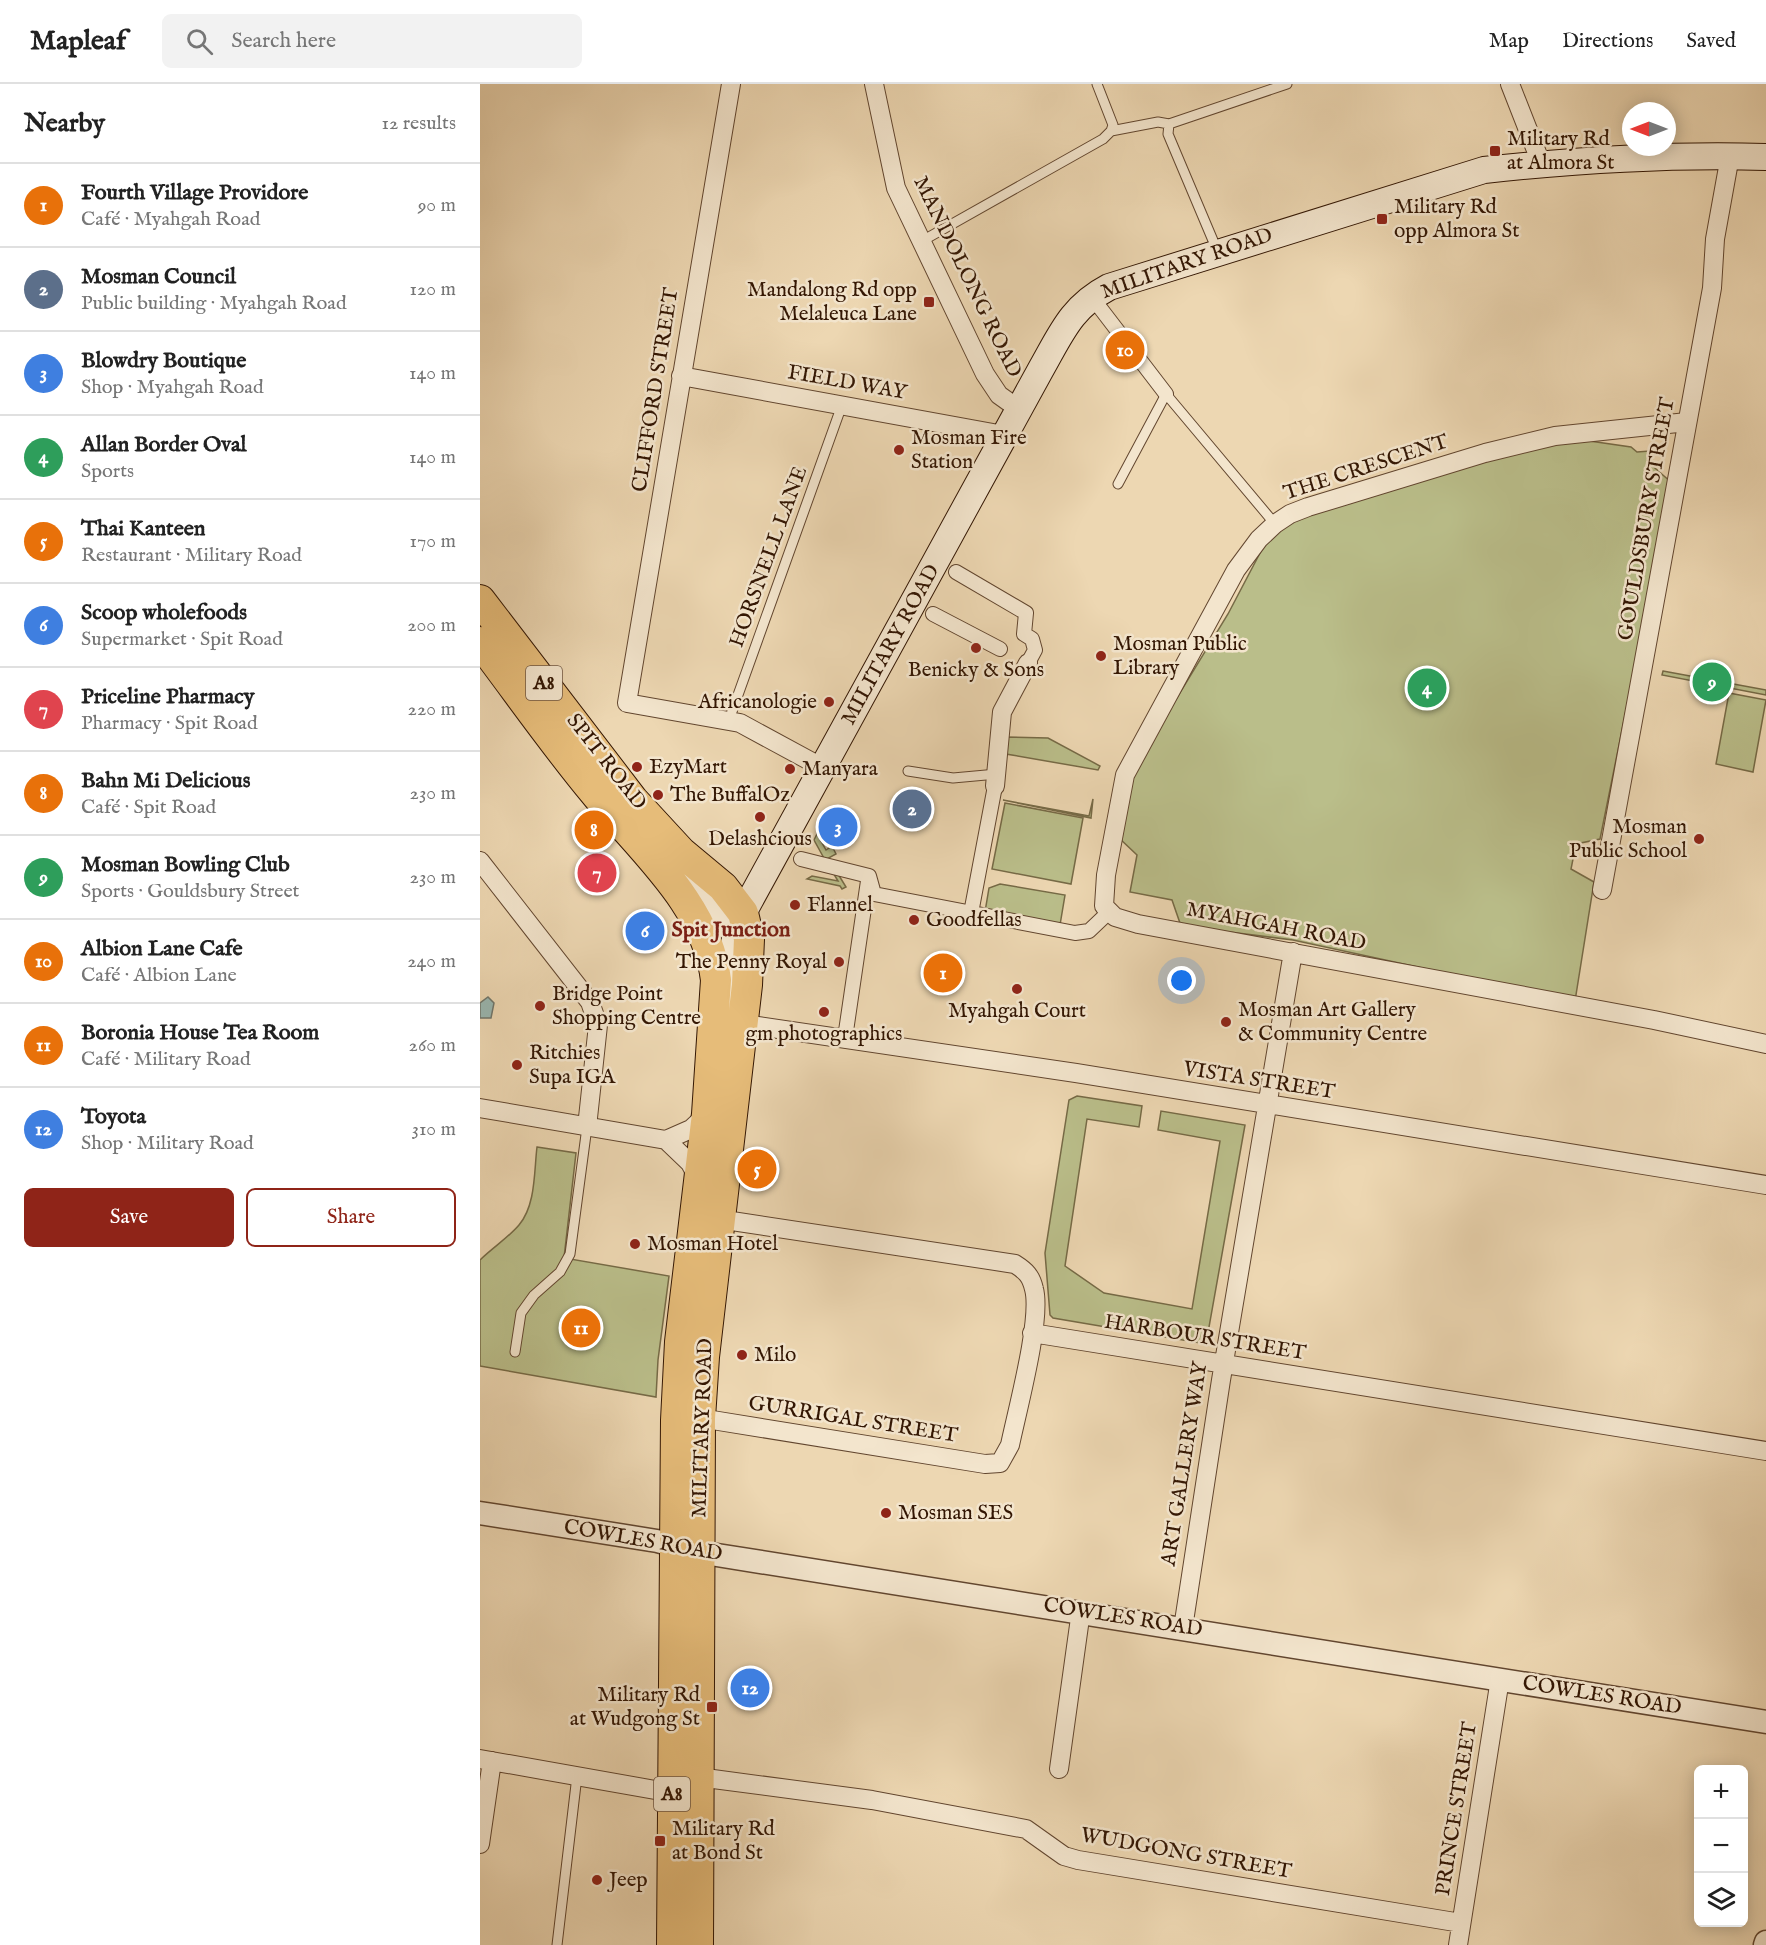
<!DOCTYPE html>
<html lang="en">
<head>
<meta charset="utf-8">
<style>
  body { margin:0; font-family:"IM FELL English",serif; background:#f2f2f2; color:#222 }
  .controls { position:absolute; right:18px; bottom:18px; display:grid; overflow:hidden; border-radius:9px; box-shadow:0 3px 15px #0003 }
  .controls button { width:54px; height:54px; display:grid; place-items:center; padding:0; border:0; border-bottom:2px solid #e0e0e0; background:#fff; color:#222; font:30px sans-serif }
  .compass { position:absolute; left:1142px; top:18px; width:54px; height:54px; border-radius:50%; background:#fff; box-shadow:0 3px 15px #0003; rotate:270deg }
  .you { position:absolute; left:702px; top:897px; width:21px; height:21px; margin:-15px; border:4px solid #fff; border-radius:50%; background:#1a73e8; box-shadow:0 0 0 9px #1a73e833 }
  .badge { display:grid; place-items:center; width:39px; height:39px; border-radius:50%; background:#8f2418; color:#fff; font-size:20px; font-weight:700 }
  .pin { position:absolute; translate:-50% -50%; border:3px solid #fff; box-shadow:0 2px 6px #0006 }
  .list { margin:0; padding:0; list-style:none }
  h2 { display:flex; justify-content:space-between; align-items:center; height:78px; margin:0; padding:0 24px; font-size:26px }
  h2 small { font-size:20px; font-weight:400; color:#767676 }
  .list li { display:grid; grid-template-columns:39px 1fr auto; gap:18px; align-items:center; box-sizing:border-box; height:84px; padding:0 24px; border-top:2px solid #e0e0e0 }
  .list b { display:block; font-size:22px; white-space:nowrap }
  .list p { margin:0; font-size:20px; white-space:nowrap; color:#767676 }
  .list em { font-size:20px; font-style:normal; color:#767676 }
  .actions { display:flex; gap:12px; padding:18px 24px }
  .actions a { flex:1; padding:14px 0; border:2px solid #8f2418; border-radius:9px; text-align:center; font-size:21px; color:#8f2418 }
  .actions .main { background:#8f2418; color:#fff }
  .icon { flex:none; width:33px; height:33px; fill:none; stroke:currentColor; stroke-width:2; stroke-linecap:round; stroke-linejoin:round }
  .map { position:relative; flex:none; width:1286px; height:1861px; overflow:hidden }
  header { display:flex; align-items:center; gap:36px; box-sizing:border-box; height:84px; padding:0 30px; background:#fff; border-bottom:2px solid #e0e0e0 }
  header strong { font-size:28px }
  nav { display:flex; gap:33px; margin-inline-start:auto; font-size:21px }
  .search { width:420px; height:54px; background:#f2f2f2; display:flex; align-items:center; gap:15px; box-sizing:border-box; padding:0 21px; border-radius:9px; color:#767676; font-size:22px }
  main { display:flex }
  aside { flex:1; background:#fff }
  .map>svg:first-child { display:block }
  .green { fill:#babe8a; stroke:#766a46; stroke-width:1.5 }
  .water { fill:#9ab8b2; stroke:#71776c; stroke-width:1.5 }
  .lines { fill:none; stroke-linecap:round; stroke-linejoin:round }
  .service-casing { stroke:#62462f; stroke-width:11 }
  .pedestrian-casing { stroke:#62462f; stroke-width:16 }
  .minor-casing { stroke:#62462f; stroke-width:20 }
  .tertiary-casing { stroke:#62462f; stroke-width:25 }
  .secondary-casing { stroke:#331603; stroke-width:28 }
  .trunk-casing { stroke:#331603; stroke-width:32 }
  .service { stroke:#f3e5cd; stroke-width:9 }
  .pedestrian { stroke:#f3e5cd; stroke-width:14 }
  .minor { stroke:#f3e5cd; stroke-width:18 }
  .tertiary { stroke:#f3e5cd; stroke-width:22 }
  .secondary { stroke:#f3e5cd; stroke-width:26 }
  .trunk { stroke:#e6bc79; stroke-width:30 }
  .poi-dot { fill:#8f2418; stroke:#f3e5cd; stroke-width:2 }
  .labels { text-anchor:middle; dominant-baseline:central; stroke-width:5; stroke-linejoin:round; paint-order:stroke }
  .shield { fill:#f3e5cd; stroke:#6d5440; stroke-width:1.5 }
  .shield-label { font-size:20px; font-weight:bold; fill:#331603 }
  .poi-label { font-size:21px; fill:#331603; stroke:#f3e5cd; text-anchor:start }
  .street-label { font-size:21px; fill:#331603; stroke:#f3e5cd }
  .neighbourhood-label { font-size:22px; font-weight:bold; fill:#7a1f14; stroke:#f3e5cd }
</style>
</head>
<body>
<header>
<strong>Mapleaf</strong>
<div class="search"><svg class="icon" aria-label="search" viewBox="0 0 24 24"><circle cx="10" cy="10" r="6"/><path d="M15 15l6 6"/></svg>Search here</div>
<nav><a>Map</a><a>Directions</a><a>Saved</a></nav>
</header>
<main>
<aside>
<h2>Nearby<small>12 results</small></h2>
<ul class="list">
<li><span class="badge" style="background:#e8710a">1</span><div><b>Fourth Village Providore</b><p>Café · Myahgah Road</p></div><em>90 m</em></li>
<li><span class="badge" style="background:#5c6f8a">2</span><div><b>Mosman Council</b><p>Public building · Myahgah Road</p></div><em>120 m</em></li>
<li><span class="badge" style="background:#3f7fe0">3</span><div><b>Blowdry Boutique</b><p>Shop · Myahgah Road</p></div><em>140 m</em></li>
<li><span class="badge" style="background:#2e9e5b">4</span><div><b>Allan Border Oval</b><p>Sports</p></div><em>140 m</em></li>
<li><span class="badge" style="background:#e8710a">5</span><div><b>Thai Kanteen</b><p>Restaurant · Military Road</p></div><em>170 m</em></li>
<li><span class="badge" style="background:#3f7fe0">6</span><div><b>Scoop wholefoods</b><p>Supermarket · Spit Road</p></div><em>200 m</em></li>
<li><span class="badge" style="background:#e0444e">7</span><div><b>Priceline Pharmacy</b><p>Pharmacy · Spit Road</p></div><em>220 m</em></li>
<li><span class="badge" style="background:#e8710a">8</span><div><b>Bahn Mi Delicious</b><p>Café · Spit Road</p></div><em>230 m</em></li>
<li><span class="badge" style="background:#2e9e5b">9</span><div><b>Mosman Bowling Club</b><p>Sports · Gouldsbury Street</p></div><em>230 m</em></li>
<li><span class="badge" style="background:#e8710a">10</span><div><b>Albion Lane Cafe</b><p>Café · Albion Lane</p></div><em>240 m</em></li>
<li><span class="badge" style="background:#e8710a">11</span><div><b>Boronia House Tea Room</b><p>Café · Military Road</p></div><em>260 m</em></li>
<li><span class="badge" style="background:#3f7fe0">12</span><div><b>Toyota</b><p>Shop · Military Road</p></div><em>310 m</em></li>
</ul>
<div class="actions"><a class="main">Save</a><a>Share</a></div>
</aside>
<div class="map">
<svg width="1286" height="1861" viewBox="0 0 1286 1861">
  <rect width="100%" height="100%" fill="#edd7b2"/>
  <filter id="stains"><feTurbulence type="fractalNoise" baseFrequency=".00333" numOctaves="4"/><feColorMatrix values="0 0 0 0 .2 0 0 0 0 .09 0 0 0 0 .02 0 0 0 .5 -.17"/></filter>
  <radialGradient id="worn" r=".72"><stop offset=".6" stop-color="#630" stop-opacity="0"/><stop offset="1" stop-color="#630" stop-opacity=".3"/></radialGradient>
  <!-- green -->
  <path class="green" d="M1075 352 1151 363 1157 368 1170 367 1168 378 1192 399 1120 755 1096 760 1091 785 1114 798 1095 917 813 856 701 842 692 816 650 808 657 771 638 753 649 699 662 671 748 530 801 429Z
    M1183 587 1286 606V611L1182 591Z
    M1249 609 1286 616 1273 688 1236 680Z
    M526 653 568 654 620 682 618 686 526 670Z
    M613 715 611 734 523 716 609 732Z
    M525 719 603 734 591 800 512 785Z
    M337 750 346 766 352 762 356 770 345 776 334 756Z
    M355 785 366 803 362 805 360 802 327 795 332 792 358 797 352 787Z
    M520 800 585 811 580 841 505 828 509 804Z
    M597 1012 662 1022 659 1043 607 1035 585 1182 624 1209 712 1225 740 1057 678 1046 681 1027 765 1041 726 1260 573 1234 570 1231 565 1169 589 1016Z
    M57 1063 96 1069 84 1174 189 1192 178 1276 176 1313 0 1282V1176C12 1164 28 1154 39 1141 56 1121 54 1087 57 1063Z"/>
  <!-- water -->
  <path class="water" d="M8 913 14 919 11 934H0V919Z"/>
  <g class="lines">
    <!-- service casing -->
    <g class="service-casing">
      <path id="service" d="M689 40 688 50 737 166
        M631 47 678 38 689 40 807 0
        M442 157 623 55 631 47 633 41 617 0
        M638 400 686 310 795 440
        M249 636 362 321
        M428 687 473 694 517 690
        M35 1268 41 1229 54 1211 80 1188 90 1170 107 1043
        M77 1861 97 1692"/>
    </g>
    <!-- pedestrian casing -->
    <g class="pedestrian-casing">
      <path id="pedestrian" d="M611 212 686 310
        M476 488 546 529 544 550 552 555 555 566 548 579
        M453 530 520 565
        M321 775 389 792 394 810 595 849 609 847 629 828
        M491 829 515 702
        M365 954 388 797"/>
    </g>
    <!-- minor casing -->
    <g class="minor-casing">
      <path id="minor" d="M251 0 147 619 260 639 343 684
        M394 0 416 104 505 290 519 311 540 326
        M1030 0 1061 79
        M201 292 524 351
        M1207 338 1075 352 1005 369 828 423 810 430 795 440 779 455 756 486 645 691 626 791 624 822 635 833 658 840 1174 936 1286 960
        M515 702 522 628 548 579
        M0 777 110 918 118 941 107 1043
        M1122 806 1232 204 1235 155 1250 72
        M264 940 596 989 1286 1101
        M0 1024 186 1056 211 1045 227 1030
        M186 1056 210 1079 219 1096
        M552 1249 1286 1367
        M220 1334 505 1380 520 1379 530 1361C537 1327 562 1235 554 1205 551 1192 546 1187 535 1180L232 1134
        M703 1544 741 1296 813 868
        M0 1675 192 1709
        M579 1685 601 1527
        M218 1693 392 1716 546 1745 584 1772 598 1776 981 1839
        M0 1760 12 1677
        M978 1861 1020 1595"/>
    </g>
    <!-- tertiary casing -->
    <g class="tertiary-casing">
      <path id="tertiary" d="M0 1429 177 1457 218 1468 1286 1638
        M1285 1861 1286 1858"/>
    </g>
    <!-- secondary casing -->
    <g class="secondary-casing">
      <path id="secondary" d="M197 797C217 813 235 833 263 829
        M243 944C253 907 247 864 263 829L561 285C581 250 591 223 629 203L1004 86C1097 76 1192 70 1286 73"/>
    </g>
    <!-- trunk casing -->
    <g class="trunk-casing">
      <path id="trunk" d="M0 516 153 716 201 768 243 803 263 829 269 855 267 901 224 1273 220 1334 218 1861
        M0 558C38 608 74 660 114 708 160 765 227 820 236 896L227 1030 200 1258 196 1336 192 1861"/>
    </g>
    <!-- service -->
    <use href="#service" class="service"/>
    <!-- pedestrian -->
    <use href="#pedestrian" class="pedestrian"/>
    <!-- minor -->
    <use href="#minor" class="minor"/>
    <!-- tertiary -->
    <use href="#tertiary" class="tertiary"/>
    <!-- secondary -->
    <use href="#secondary" class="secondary"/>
    <!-- trunk -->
    <use href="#trunk" class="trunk"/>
  </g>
  <!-- markers -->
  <g class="poi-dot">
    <rect x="1009" y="61" width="12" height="12" rx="3"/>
    <rect x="896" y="129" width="12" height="12" rx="3"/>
    <rect x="443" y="212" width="12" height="12" rx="3"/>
    <circle cx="419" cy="366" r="6"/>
    <circle cx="496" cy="564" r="6"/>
    <circle cx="621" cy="572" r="6"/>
    <circle cx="349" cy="618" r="6"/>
    <circle cx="157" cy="683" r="6"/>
    <circle cx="310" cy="685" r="6"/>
    <circle cx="178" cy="711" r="6"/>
    <circle cx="280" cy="733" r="6"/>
    <circle cx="1219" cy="755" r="6"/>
    <circle cx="315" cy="821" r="6"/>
    <circle cx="434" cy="836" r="6"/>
    <circle cx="359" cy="878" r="6"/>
    <circle cx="537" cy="905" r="6"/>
    <circle cx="60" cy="922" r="6"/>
    <circle cx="344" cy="928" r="6"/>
    <circle cx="746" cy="938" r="6"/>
    <circle cx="37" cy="981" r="6"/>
    <circle cx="155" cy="1160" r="6"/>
    <circle cx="262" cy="1271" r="6"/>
    <circle cx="406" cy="1429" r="6"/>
    <rect x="226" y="1617" width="12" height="12" rx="3"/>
    <rect x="174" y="1751" width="12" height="12" rx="3"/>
    <circle cx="117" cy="1796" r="6"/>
  </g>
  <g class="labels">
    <!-- shield labels -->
    <g class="shield">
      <rect x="46" y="582" width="36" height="34" rx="4.5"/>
      <rect x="174" y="1693" width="36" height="34" rx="4.5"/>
    </g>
    <g class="shield-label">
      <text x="64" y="599">A8</text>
      <text x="192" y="1710">A8</text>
    </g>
    <!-- poi labels -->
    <g class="poi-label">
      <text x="1027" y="55">Military Rd<tspan x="1027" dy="24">at Almora St</tspan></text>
      <text x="914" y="123">Military Rd<tspan x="914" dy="24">opp Almora St</tspan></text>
      <text x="437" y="206" text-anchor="end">Mandalong Rd opp<tspan x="437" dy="24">Melaleuca Lane</tspan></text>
      <text x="431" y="354">Mosman Fire<tspan x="431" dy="24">Station</tspan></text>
      <text x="633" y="560">Mosman Public<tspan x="633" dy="24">Library</tspan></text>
      <text x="496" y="586" text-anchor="middle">Benicky &amp; Sons</text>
      <text x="337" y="618" text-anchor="end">Africanologie</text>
      <text x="169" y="683">EzyMart</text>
      <text x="322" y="685">Manyara</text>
      <text x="190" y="711">The BuffalOz</text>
      <text x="1207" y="743" text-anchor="end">Mosman<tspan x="1207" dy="24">Public School</tspan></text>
      <text x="280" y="755" text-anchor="middle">Delashcious</text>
      <text x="327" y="821">Flannel</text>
      <text x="446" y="836">Goodfellas</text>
      <text x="347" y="878" text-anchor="end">The Penny Royal</text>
      <text x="72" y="910">Bridge Point<tspan x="72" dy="24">Shopping Centre</tspan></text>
      <text x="758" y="926">Mosman Art Gallery<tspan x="758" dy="24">&amp; Community Centre</tspan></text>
      <text x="537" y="927" text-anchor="middle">Myahgah Court</text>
      <text x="344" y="950" text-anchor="middle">gm photographics</text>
      <text x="49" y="969">Ritchies<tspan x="49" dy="24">Supa IGA</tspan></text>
      <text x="167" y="1160">Mosman Hotel</text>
      <text x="274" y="1271">Milo</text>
      <text x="418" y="1429">Mosman SES</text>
      <text x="220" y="1611" text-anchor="end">Military Rd<tspan x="220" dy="24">at Wudgong St</tspan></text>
      <text x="192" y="1745">Military Rd<tspan x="192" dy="24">at Bond St</tspan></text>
      <text x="129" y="1796">Jeep</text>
    </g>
    <!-- street labels -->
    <g class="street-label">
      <text transform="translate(707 180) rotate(-19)">MILITARY ROAD</text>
      <text transform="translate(487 193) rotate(64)">MANDOLONG ROAD</text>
      <text transform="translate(367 299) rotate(10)">FIELD WAY</text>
      <text transform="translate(176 306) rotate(-81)">CLIFFORD STREET</text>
      <text transform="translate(886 384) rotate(-18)">THE CRESCENT</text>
      <text transform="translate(1167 435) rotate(-80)">GOULDSBURY STREET</text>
      <text transform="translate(289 473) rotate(-70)">HORSNELL LANE</text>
      <text transform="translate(411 561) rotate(-61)">MILITARY ROAD</text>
      <text transform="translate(126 678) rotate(52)">SPIT ROAD</text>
      <text transform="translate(796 843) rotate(11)">MYAHGAH ROAD</text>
      <text transform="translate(779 997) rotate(9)">VISTA STREET</text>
      <text transform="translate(725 1254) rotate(9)">HARBOUR STREET</text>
      <text transform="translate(373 1336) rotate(9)">GURRIGAL STREET</text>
      <text transform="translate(223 1344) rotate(-88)">MILITARY ROAD</text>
      <text transform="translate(705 1380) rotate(-81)">ART GALLERY WAY</text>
      <text transform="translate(163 1457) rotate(10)">COWLES ROAD</text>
      <text transform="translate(643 1534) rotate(9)">COWLES ROAD</text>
      <text transform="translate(1122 1612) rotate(9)">COWLES ROAD</text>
      <text transform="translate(977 1725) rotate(-81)">PRINCE STREET</text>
      <text transform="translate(706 1770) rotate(10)">WUDGONG STREET</text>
    </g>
    <!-- neighbourhood labels -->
    <g class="neighbourhood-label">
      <text x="251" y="846">Spit Junction</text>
    </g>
  </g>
  <rect width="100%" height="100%" filter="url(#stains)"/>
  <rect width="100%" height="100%" fill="url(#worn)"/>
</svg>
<div class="controls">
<button>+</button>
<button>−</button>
<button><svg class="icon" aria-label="layers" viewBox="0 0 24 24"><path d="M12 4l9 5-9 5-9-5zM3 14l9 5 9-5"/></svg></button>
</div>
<svg class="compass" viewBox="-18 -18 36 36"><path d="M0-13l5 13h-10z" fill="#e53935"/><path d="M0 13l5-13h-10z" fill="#767676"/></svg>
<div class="you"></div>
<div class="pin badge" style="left:463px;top:889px;background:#e8710a">1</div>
<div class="pin badge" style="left:432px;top:725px;background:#5c6f8a">2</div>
<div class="pin badge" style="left:358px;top:743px;background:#3f7fe0">3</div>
<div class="pin badge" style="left:947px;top:604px;background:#2e9e5b">4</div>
<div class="pin badge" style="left:277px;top:1085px;background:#e8710a">5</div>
<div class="pin badge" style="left:165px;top:847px;background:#3f7fe0">6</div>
<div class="pin badge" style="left:117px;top:789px;background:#e0444e">7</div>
<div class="pin badge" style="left:114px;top:746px;background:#e8710a">8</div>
<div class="pin badge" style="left:1232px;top:598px;background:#2e9e5b">9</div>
<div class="pin badge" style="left:645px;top:266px;background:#e8710a">10</div>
<div class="pin badge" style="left:101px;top:1244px;background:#e8710a">11</div>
<div class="pin badge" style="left:270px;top:1604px;background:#3f7fe0">12</div>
</div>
</main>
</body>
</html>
